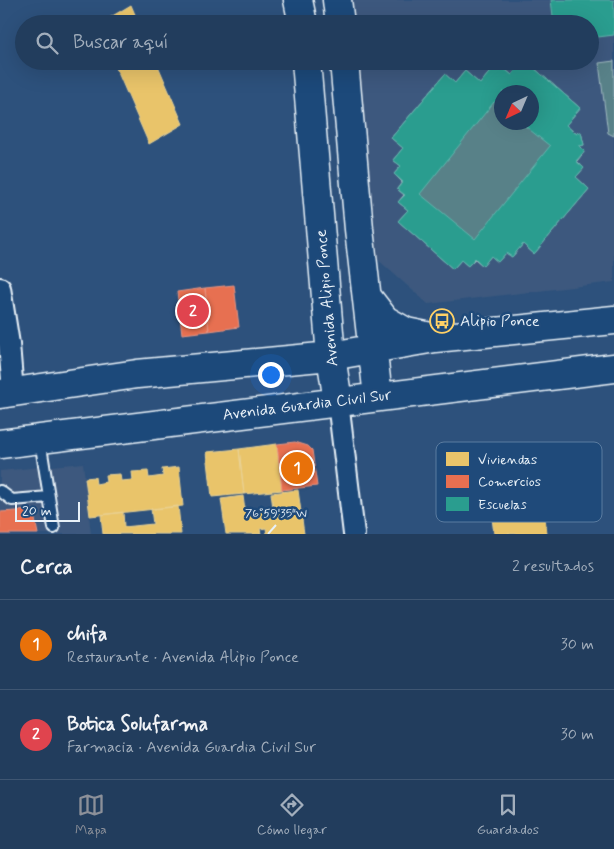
<!DOCTYPE html>
<html lang="es">
<head>
<meta charset="utf-8">
<style>
  body { margin:0; font-family:Mynerve,sans-serif; background:#2a4463; color:#f1f3f6 }
  .compass { position:absolute; left:494px; top:85px; width:45px; height:45px; border-radius:50%; background:#223d5d; box-shadow:0 5px 20px #0002; rotate:224deg }
  .scale { position:absolute; left:15px; bottom:12px; width:65px; box-sizing:border-box; padding-left:5px; border:2px solid #e8f1f8; border-top:0; font-size:14px; line-height:18px; white-space:nowrap; color:#e8f1f8; -webkit-text-stroke:4px #1f4a7a; paint-order:stroke }
  .you { position:absolute; left:270px; top:374px; width:18px; height:18px; margin:-12px; border:4px solid #fff; border-radius:50%; background:#1a73e8; box-shadow:0 0 0 8px #1a73e833 }
  .badge { display:grid; place-items:center; width:32px; height:32px; border-radius:50%; background:#8c9099; color:#fff; font-size:16px; font-weight:700 }
  .pin { position:absolute; translate:-50% -50%; border:2px solid #fff; box-shadow:0 1px 5px #0006 }
  .list { margin:0; padding:0; list-style:none }
  h2 { display:flex; justify-content:space-between; align-items:center; height:65px; margin:0; padding:0 20px; font-size:21px }
  h2 small { font-size:16px; font-weight:400; color:#a2aebc }
  .list li { display:grid; grid-template-columns:32px 1fr auto; gap:15px; align-items:center; box-sizing:border-box; height:90px; padding:0 20px; border-top:1px solid #3f5672 }
  .list b { display:block; font-size:19px; white-space:nowrap }
  .list p { margin:0; font-size:16px; white-space:nowrap; color:#a2aebc }
  .list em { font-size:16px; font-style:normal; color:#a2aebc }
  .icon { flex:none; width:28px; height:28px; fill:none; stroke:currentColor; stroke-width:2; stroke-linecap:round; stroke-linejoin:round }
  .map { position:relative; flex:none; width:614px; height:534px; overflow:hidden }
  .search { position:absolute; background:#223d5d; box-shadow:0 5px 20px #0002; left:15px; right:15px; top:15px; height:55px; display:flex; align-items:center; gap:12px; box-sizing:border-box; padding:0 18px; border-radius:28px; color:#a2aebc; font-size:19px }
  .sheet { height:245px; background:#223d5d }
  nav { display:flex; justify-content:space-around; align-items:center; box-sizing:border-box; height:70px; border-top:1px solid #3f5672; background:#223d5d; font-size:14px; color:#a2aebc }
  nav a { display:grid; justify-items:center; gap:2px }
  nav .on { color:#8c9099 }
  .map>svg:first-child { display:block }
  .built { fill:#3d597e; fill-rule:evenodd }
  .green { fill:#588188; stroke:#a0b9c0; fill-rule:evenodd }
  .homes { fill:#e9c46a; stroke:#e9d295 }
  .shops { fill:#e76f51; stroke:#e79683 }
  .schools { fill:#2a9d8f; stroke:#63b6ae; fill-rule:evenodd }
  .lines { fill:none; stroke-linecap:round; stroke-linejoin:round }
  .service-casing { stroke:#e8f1f8; stroke-width:14 }
  .minor-casing { stroke:#e8f1f8; stroke-width:24 }
  .secondary-casing { stroke:#e8f1f8; stroke-width:31 }
  .service { stroke:#1f4a7a; stroke-width:10 }
  .minor { stroke:#1f4a7a; stroke-width:20 }
  .secondary { stroke:#1f4a7a; stroke-width:28 }
  .ticks { fill:none; stroke:#e8f1f8; stroke-width:2 }
  .labels { text-anchor:middle; dominant-baseline:central; stroke-width:5; stroke-linejoin:round; paint-order:stroke }
  .street-label { font-size:16px; fill:#e8f1f8; stroke:#1f4a7a }
  .poi-label { font-size:16px; fill:#e8f1f8; stroke:#1f4a7a; text-anchor:start }
  .key { fill:#1f4a7a; stroke:#5b7ca0; stroke-width:1 }
  .key-label { font-size:14px; fill:#e8f1f8 }
  .ticks-label { font-size:12px; text-anchor:middle; fill:#e8f1f8; stroke:#1f4a7a; stroke-width:5; stroke-linejoin:round; paint-order:stroke }
</style>
</head>
<body>
<div class="map">
<svg width="614" height="534" viewBox="0 0 614 534">
  <rect width="100%" height="100%" fill="#2d517c"/>
  <filter id="ink" filterUnits="userSpaceOnUse"><feTurbulence type="fractalNoise" baseFrequency=".02" numOctaves="2"/><feDisplacementMap in="SourceGraphic" scale="10" xChannelSelector="R" yChannelSelector="G"/><feConvolveMatrix kernelMatrix="1 2 1 2 8 2 1 2 1" color-interpolation-filters="sRGB"/></filter>
  <g filter="url(#ink)">
    <!-- built -->
    <path class="built" d="M347 0H614V282L428 304 376 258 354 61H590V24H349ZM502 92H532V122H502Z
      M83 463 91 534H0V471Z"/>
    <!-- green -->
    <path class="green" d="M523 61H526L580 108 566 125 575 133 581 132 584 145 580 146 585 151 577 161 584 168 576 177 589 189 534 254 523 244 512 257 506 253 498 262 491 256 483 266 475 259 468 266 461 260 453 269 398 221 408 210 398 202 404 195 397 189 402 182 394 174 401 166 393 160 403 148 391 138 445 74 455 83 465 71 480 84 497 63 512 75ZM502 92H532V122H502Z
      M614 61V136L608 133 599 63Z"/>
    <!-- homes -->
    <path class="homes" d="M131 5 139 24H99Z
      M113 61H156L183 124 149 144Z
      M277 444 282 490 244 494 239 449Z
      M536 448 547 534H494L484 454Z
      M239 449 244 494 212 497 207 452Z
      M179 467 183 506 90 516 85 478 95 477 96 484 106 482 105 475 120 474 121 481 133 480 132 472 148 471 149 478 163 476 162 469Z
      M298 490 304 534H267L266 528 260 529 261 534H226L221 499 243 496 245 511 273 508 271 493Z
      M178 506 181 534H103L101 515 123 512 124 527 153 524 151 509Z"/>
    <!-- shops -->
    <path class="shops" d="M234 285 239 327 209 331 205 288Z
      M205 288 209 331 182 334 177 292Z
      M295 442 308 446 312 450 317 486 282 490 277 444Z
      M33 510 38 534H0V512Z"/>
    <!-- schools -->
    <path class="schools" d="M551 0H614V35L590 38V24H554Z
      M523 61H526L580 108 566 125 575 133 581 132 584 145 579 146 585 151 576 161 584 168 576 177 589 189 534 254 523 244 512 257 506 253 498 262 491 256 483 266 475 258 468 266 461 260 453 269 398 221 408 210 398 202 405 195 397 189 403 182 394 174 401 166 393 160 403 148 391 138 445 74 455 83 465 71 480 84 497 63 512 75ZM502 92H532V122H520L550 146 475 239 420 194 494 102 502 108Z"/>
    <g class="lines">
      <!-- service casing -->
      <g class="service-casing">
        <path id="service" d="M40 440 54 528
          M0 491 12 500 49 497"/>
      </g>
      <!-- minor casing -->
      <g class="minor-casing">
        <path id="minor" d="M0 288 9 344 13 392
          M338 402 354 534"/>
      </g>
      <!-- secondary casing -->
      <g class="secondary-casing">
        <path id="secondary" d="M298 0 303 24
          M337 0 340 24
          M306 61 331 356 338 402
          M344 61 359 229 378 397
          M368 298 385 320 406 332 431 337
          M0 394 137 374 331 356 435 338 614 320
          M0 444 614 368"/>
      </g>
      <!-- service -->
      <use href="#service" class="service"/>
      <!-- minor -->
      <use href="#minor" class="minor"/>
      <!-- secondary -->
      <use href="#secondary" class="secondary"/>
    </g>
  </g>
  <!-- ticks -->
  <path class="ticks" d="M268 534 276 525"/>
  <!-- icons -->
  <defs>
    <g id="bus-ring" transform="scale(1.25)"><circle r="9.5" fill="#1f4a7a" stroke="#ffd166" stroke-width="1.5"/><path d="M-5-6H5V4H4V6H2V4H-2V6H-4V4H-5ZM-3.5-4V0h7V-4ZM-3.5 1.2v1.5H-2V1.2ZM2 1.2v1.5H3.5V1.2Z" fill="#ffd166"/></g>
  </defs>
  <g fill-rule="evenodd">
    <use href="#bus-ring" x="442" y="321"/>
  </g>
  <g class="labels">
    <!-- street labels -->
    <g class="street-label">
      <text transform="translate(327 298) rotate(-95)">Avenida Alipio Ponce</text>
      <text transform="translate(307 405) rotate(-7)">Avenida Guardia Civil Sur</text>
    </g>
    <!-- poi labels -->
    <g class="poi-label">
      <text x="460" y="321">Alipio Ponce</text>
    </g>
  </g>
  <!-- legend -->
  <rect x="436" y="442" width="166" height="80" rx="8" class="key"/>
  <rect x="446" y="452" width="23" height="14" fill="#e9c46a"/>
  <rect x="446" y="475" width="23" height="13" fill="#e76f51"/>
  <rect x="446" y="497" width="23" height="14" fill="#2a9d8f"/>
  <g class="key-label">
    <text x="478" y="464">Viviendas</text>
    <text x="478" y="486">Comercios</text>
    <text x="478" y="509">Escuelas</text>
  </g>
  <g class="ticks-label">
    <text x="276" y="517">76°59'35"W</text>
  </g>
</svg>
<svg class="compass" viewBox="-18 -18 36 36"><path d="M0-13l5 13h-10z" fill="#e53935"/><path d="M0 13l5-13h-10z" fill="#a2aebc"/></svg>
<div class="scale">20 m</div>
<div class="you"></div>
<div class="pin badge" style="left:297px;top:468px;background:#e8710a">1</div>
<div class="pin badge" style="left:193px;top:311px;background:#e0444e">2</div>
<div class="search"><svg class="icon" aria-label="search" viewBox="0 0 24 24"><circle cx="10" cy="10" r="6"/><path d="M15 15l6 6"/></svg>Buscar aquí</div>
</div>
<section class="sheet">
<h2>Cerca<small>2 resultados</small></h2>
<ul class="list">
<li><span class="badge" style="background:#e8710a">1</span><div><b>chifa</b><p>Restaurante · Avenida Alipio Ponce</p></div><em>30 m</em></li>
<li><span class="badge" style="background:#e0444e">2</span><div><b>Botica Solufarma</b><p>Farmacia · Avenida Guardia Civil Sur</p></div><em>30 m</em></li>
</ul>
</section>
<nav>
<a class="on"><svg class="icon" aria-label="map" viewBox="0 0 24 24"><path d="M3 6l6-2 6 2 6-2v14l-6 2-6-2-6 2zM9 4v14M15 6v14"/></svg>Mapa</a>
<a><svg class="icon" aria-label="directions" viewBox="0 0 24 24"><path d="M12 3l9 9-9 9-9-9zM9 14v-3h6M13 9l2 2-2 2"/></svg>Cómo llegar</a>
<a><svg class="icon" aria-label="saved" viewBox="0 0 24 24"><path d="M7 4h10v16l-5-4-5 4z"/></svg>Guardados</a>
</nav>
</body>
</html>
